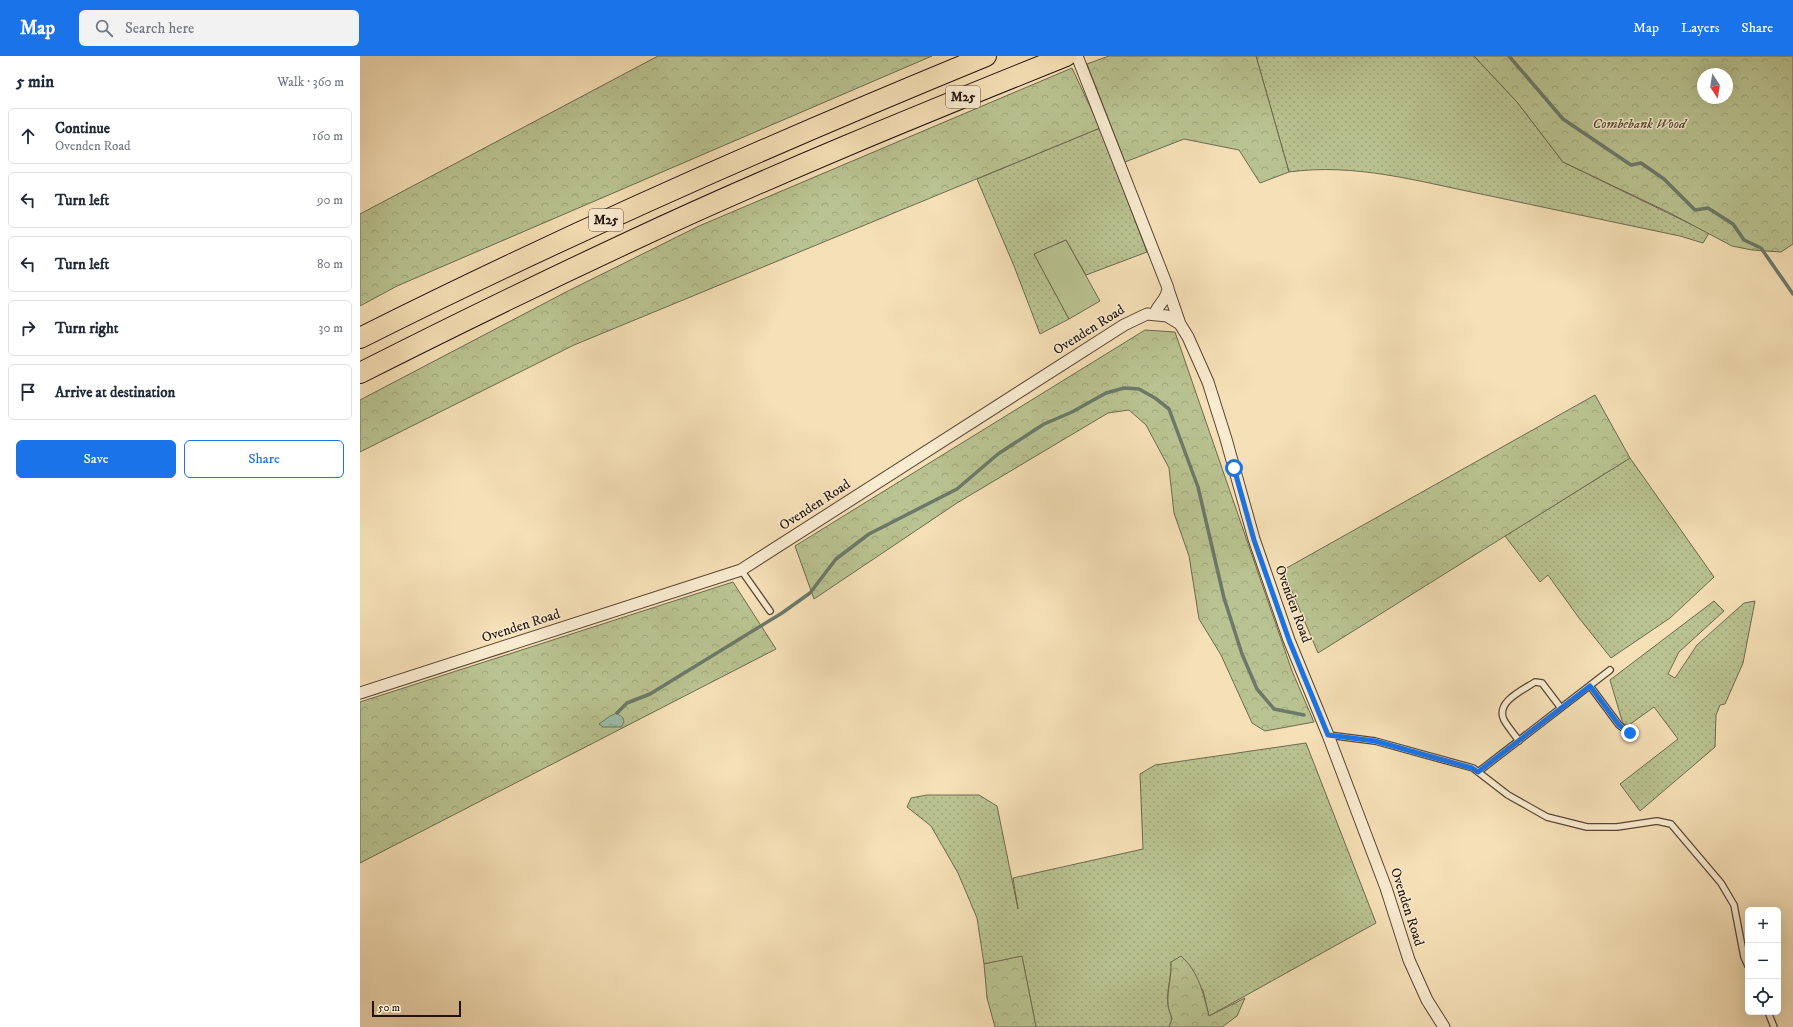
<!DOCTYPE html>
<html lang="en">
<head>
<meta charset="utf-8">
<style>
  body { margin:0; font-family:"IM FELL DW Pica",serif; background:#f2f2f3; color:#1f2937 }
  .controls { position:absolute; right:12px; bottom:12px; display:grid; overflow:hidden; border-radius:6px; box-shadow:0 4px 16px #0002 }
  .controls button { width:36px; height:36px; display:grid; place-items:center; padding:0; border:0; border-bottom:1px solid #e0e1e3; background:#fff; color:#1f2937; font:20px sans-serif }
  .compass { position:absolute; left:1337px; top:12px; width:36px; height:36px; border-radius:50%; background:#fff; box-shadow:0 4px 16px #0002; rotate:168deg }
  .scale { position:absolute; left:12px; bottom:10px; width:89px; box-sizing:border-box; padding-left:4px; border:2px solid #22120a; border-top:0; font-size:11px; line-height:14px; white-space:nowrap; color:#22120a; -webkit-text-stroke:3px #f9ebd0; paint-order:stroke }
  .stop { position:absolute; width:12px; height:12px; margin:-9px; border:3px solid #1a73e8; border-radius:50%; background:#fff }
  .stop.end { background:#1a73e8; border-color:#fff; box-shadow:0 1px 4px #0008 }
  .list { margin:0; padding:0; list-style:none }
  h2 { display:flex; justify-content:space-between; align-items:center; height:52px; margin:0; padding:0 16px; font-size:17px }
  h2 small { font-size:13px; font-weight:400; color:#747a83 }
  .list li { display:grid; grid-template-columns:26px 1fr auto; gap:12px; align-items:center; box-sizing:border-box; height:56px; margin:0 8px 8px; padding:0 8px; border:1px solid #e0e1e3; border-radius:6px }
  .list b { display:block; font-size:15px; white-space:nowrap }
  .list p { margin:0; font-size:13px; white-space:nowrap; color:#747a83 }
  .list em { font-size:13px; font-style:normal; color:#747a83 }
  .actions { display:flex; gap:8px; padding:12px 16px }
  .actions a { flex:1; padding:9px 0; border:1px solid #1a73e8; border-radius:6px; text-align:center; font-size:14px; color:#1a73e8 }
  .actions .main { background:#1a73e8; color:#fff }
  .icon { flex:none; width:22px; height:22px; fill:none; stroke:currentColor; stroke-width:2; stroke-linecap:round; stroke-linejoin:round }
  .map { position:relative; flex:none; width:1433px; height:971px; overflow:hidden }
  header { display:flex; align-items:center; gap:24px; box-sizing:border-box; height:56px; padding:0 20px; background:#1a73e8; color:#fff }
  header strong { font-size:19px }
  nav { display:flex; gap:22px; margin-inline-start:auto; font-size:14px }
  .search { width:280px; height:36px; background:#f2f2f3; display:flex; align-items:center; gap:10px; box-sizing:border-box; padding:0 14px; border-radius:6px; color:#747a83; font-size:15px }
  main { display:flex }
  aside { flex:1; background:#fff }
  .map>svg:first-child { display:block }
  .grass { fill:url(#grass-dots); stroke:#6e6a4e }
  .forest { fill:url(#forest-crowns); stroke:#6e6a4e; fill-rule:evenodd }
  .park { fill:#b9c391; stroke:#6e6a4e }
  .water { fill:url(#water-ripples); stroke:#6c7969 }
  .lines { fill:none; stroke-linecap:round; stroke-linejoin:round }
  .stream { stroke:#6c7969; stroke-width:3.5 }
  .service-casing { stroke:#574635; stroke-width:8 }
  .minor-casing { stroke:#574635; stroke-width:13 }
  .motorway-casing { stroke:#22120a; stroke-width:22 }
  .service { stroke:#f9ebd0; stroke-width:5.5 }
  .minor { stroke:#f9ebd0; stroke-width:11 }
  .motorway { stroke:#f6e0b7; stroke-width:20 }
  .route { stroke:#1a73e8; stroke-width:5 }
  .labels { text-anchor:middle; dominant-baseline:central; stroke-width:3; stroke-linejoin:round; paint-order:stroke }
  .shield { fill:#f9ebd0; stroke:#625345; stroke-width:1 }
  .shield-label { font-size:13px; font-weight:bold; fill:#22120a }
  .park-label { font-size:14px; font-style:italic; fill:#575039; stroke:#f9ebd0 }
  .street-label { font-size:14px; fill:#22120a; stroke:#f9ebd0 }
</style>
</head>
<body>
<header>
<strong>Map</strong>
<div class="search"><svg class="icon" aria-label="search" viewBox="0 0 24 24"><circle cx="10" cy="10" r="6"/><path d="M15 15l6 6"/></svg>Search here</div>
<nav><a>Map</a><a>Layers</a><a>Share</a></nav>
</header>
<main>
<aside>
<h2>5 min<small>Walk · 360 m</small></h2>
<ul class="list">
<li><svg class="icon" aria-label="ahead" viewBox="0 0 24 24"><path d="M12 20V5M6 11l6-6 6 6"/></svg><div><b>Continue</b><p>Ovenden Road</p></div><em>160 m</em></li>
<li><svg class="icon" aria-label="left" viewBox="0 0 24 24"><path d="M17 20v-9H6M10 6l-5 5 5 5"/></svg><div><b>Turn left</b></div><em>90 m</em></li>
<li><svg class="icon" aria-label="left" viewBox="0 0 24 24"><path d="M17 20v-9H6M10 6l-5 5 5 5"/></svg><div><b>Turn left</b></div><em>80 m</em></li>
<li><svg class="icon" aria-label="right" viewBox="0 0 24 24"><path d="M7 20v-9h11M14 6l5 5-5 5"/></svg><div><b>Turn right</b></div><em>30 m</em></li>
<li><svg class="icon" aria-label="arrive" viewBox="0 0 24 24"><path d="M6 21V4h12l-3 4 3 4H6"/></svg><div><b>Arrive at destination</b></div></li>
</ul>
<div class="actions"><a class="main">Save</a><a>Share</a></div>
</aside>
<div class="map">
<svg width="1433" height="971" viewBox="0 0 1433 971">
  <defs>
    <pattern id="grass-dots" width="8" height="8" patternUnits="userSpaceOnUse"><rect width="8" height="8" fill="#b9c391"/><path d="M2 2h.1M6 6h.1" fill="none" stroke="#9fa67c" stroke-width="1.8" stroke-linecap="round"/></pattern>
    <pattern id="forest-crowns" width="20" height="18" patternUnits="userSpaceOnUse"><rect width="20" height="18" fill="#b9c391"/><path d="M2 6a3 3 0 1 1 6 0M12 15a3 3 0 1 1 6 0" fill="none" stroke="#9fa67c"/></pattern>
    <pattern id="water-ripples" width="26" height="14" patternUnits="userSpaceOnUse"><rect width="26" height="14" fill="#9ebea9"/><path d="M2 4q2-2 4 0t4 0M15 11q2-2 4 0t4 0" fill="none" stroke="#88a290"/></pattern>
  </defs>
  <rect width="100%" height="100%" fill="#f6e0b7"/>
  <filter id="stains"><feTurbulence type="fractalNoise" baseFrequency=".005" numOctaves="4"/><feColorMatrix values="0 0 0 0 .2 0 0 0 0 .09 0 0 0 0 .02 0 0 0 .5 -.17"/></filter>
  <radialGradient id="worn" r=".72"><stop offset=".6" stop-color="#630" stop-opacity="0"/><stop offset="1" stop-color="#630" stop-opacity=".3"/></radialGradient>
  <!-- grass -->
  <path class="grass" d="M896 0H1114L1157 46 1203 106 1349 177 1343 187 1320 180C1253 166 1187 152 1121 138 1057 125 995 107 929 116Z
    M740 72 787 196 726 219 706 184 674 198 709 263 680 278 654 210 617 123Z
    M1270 402 1354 521 1310 562 1251 602 1219 562 1188 519 1180 526 1145 480Z
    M1354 545 1364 555 1319 596 1308 618 1315 622 1337 589 1384 547 1395 545 1383 607 1365 648 1360 649 1356 659 1355 691 1280 755 1260 728 1318 683 1294 651 1269 669 1263 668 1250 624Z
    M946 687 1016 867 849 960 843 934 811 906C812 920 806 934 808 948 808 953 811 958 812 963L809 971H676L662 901 624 908 617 862 598 817 571 770 547 751 551 742 567 739H619L637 750 658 853 653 822 783 793 780 718 795 709Z"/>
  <!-- forest -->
  <path class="forest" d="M298 0H572L37 230 0 250V158Z
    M749 0H896L929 116 900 127 879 94 824 83 765 106 727 8Z
    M1114 0H1433V188L1421 196 1392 194 1372 190 1308 156 1203 106 1157 46ZM1343 18H1367V42H1343Z
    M712 12 740 72 214 289 0 396V344L206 236 339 170Z
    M785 274 815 276 932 615 954 666 905 675 892 667 861 599 839 563 829 500 814 457 809 412 786 369 769 354 748 357 597 447 454 543 435 490Z
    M1235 339 1270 402 958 597 923 514Z
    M373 526 416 593 0 807V646Z
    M662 900 676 971H635L627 942 624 908Z
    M821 900C839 916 843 937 849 960L885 942 877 960 862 971H809L812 963C811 958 808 953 808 948 807 934 812 920 811 906Z"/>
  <!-- park -->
  <path class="park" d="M706 184 740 245 709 263 674 198Z"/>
  <!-- water -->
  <path class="water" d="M257 657 263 662 264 666 261 671H243L239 668 250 660Z"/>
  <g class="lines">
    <!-- stream -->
    <path class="stream" d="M1149 0 1203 63 1271 109 1281 107 1304 123 1335 154 1348 152 1373 168 1384 184 1401 192 1433 238
      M257 657 267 647 290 638 422 557 450 537 476 503 509 478 597 433 638 398 684 368 712 356 746 337 764 332 779 333 795 342 809 353 838 431 864 542 882 598 897 633 914 653 944 659"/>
    <!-- service casing -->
    <g class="service-casing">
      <path id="service" d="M381 514 410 555
        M1230 630 1259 669 1270 677
        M968 679 1015 685 1113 712 1148 739 1187 761 1227 771H1257L1297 765 1311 768 1361 827 1374 849 1384 901 1388 910
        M1159 685C1154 678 1148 671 1144 664 1135 646 1163 634 1175 626L1182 627 1201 652
        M1118 716 1250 614
        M1408 956 1414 971"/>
    </g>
    <!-- minor casing -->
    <g class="minor-casing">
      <path id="minor" d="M717 0 808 232C807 245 798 247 795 258
        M808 233 820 268
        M0 637 381 514 764 269 787 258 807 260 820 268 828 281 848 326 866 383 894 483 929 584 968 679 1026 832 1049 904 1067 944 1084 971"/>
    </g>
    <!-- motorway casing -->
    <g class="motorway-casing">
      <path id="motorway" d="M0 282C205 179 414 87 626 0
        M0 317C89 272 179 228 269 186 412 119 559 59 706 0"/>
    </g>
    <!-- service -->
    <use href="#service" class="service"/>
    <!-- minor -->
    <use href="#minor" class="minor"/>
    <!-- motorway -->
    <use href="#motorway" class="motorway"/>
  </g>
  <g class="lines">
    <!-- route -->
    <path class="route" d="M874 412 894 484 929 584 968 679 1015 685 1112 712 1118 716 1230 630 1259 669 1270 677"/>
  </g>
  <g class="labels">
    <!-- shield labels -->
    <g class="shield">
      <rect x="586" y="30" width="34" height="22" rx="3"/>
      <rect x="229" y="153" width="34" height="22" rx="3"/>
    </g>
    <g class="shield-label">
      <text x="603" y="41">M25</text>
      <text x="246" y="164">M25</text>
    </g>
    <!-- park labels -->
    <g class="park-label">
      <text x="1279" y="68">Combebank Wood</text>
    </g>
    <!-- street labels -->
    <g class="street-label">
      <text transform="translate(729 274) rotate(-32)">Ovenden Road</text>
      <text transform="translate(455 449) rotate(-33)">Ovenden Road</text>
      <text transform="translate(933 548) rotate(70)">Ovenden Road</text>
      <text transform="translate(161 570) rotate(-18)">Ovenden Road</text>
      <text transform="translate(1047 851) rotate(72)">Ovenden Road</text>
    </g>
  </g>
  <rect width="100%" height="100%" filter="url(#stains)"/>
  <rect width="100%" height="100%" fill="url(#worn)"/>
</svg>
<div class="controls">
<button>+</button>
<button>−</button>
<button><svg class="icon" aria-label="locate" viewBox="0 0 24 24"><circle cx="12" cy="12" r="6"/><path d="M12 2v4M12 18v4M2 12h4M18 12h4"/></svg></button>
</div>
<svg class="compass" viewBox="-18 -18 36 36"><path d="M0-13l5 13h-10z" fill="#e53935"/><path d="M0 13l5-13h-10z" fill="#747a83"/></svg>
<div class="scale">50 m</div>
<div class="stop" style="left:874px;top:412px"></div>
<div class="stop end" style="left:1270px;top:677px"></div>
</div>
</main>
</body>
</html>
